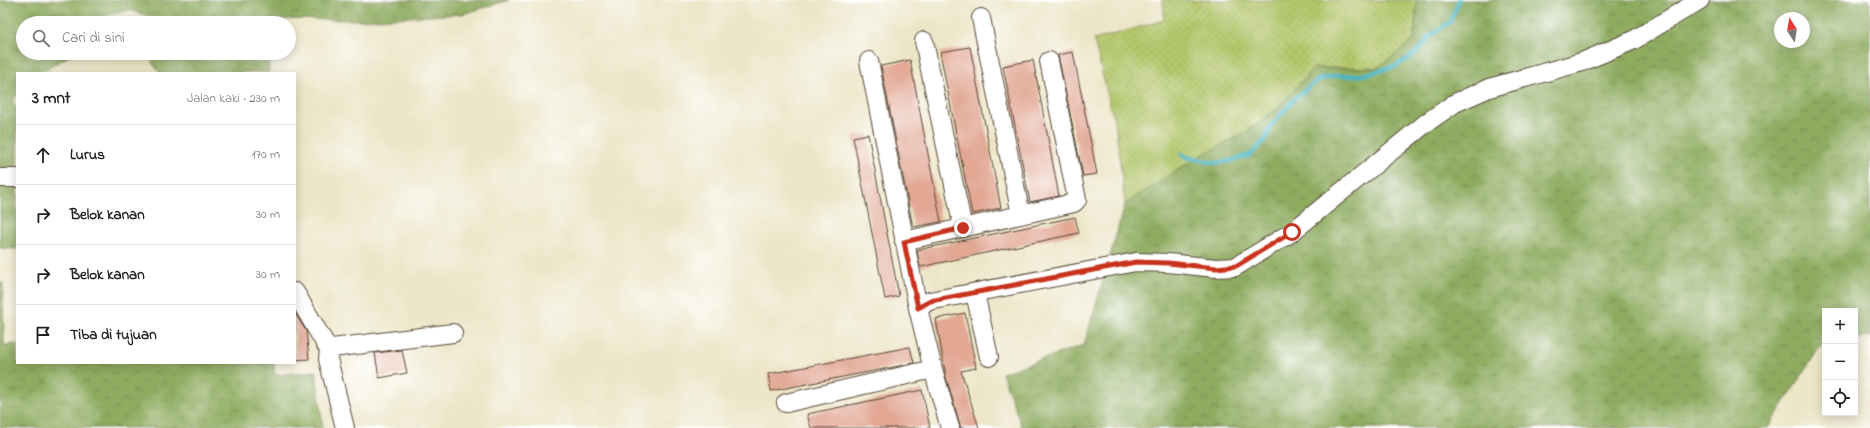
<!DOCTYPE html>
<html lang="id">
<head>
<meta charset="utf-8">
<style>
  body { margin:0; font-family:"Indie Flower",sans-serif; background:#f6f6f6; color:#202124 }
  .controls { position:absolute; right:12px; bottom:12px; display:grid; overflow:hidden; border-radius:0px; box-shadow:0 2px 10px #0003 }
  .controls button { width:36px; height:36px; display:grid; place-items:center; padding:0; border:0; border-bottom:1px solid #e0e0e0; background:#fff; color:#202124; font:20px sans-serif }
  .compass { position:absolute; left:1774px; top:12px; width:36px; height:36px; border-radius:50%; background:#fff; box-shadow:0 2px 10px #0003; rotate:348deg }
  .stop { position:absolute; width:12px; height:12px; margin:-9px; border:3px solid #c8321e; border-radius:50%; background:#fff }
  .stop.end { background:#c8321e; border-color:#fff; box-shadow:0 1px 4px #0008 }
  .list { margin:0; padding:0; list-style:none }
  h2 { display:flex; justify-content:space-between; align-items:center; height:52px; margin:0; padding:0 16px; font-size:17px }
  h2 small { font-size:13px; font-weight:400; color:#757577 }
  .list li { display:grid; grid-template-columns:26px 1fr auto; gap:12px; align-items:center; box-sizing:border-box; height:60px; padding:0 16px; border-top:1px solid #e0e0e0 }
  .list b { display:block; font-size:15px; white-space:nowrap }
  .list em { font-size:13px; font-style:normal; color:#757577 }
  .icon { flex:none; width:22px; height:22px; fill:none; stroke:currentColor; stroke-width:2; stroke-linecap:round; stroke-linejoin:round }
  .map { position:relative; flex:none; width:1870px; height:428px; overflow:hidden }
  .search { position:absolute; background:#fff; box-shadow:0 2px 10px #0003; left:16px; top:16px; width:280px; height:44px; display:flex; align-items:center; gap:10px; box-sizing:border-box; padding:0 14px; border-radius:22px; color:#757577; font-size:15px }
  .panel { position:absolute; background:#fff; box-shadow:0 2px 10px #0003; left:16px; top:72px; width:280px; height:292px; border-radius:0px }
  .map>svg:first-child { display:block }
  .grass { fill:url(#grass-dots); stroke:#777844 }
  .forest { fill:url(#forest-crowns); stroke:#646a3e; fill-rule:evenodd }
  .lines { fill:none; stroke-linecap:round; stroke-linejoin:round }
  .stream { stroke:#48b6c2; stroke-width:4.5 }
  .building { fill:#e2a894 }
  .minor-casing { stroke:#564637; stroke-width:20 }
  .minor { stroke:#fff; stroke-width:18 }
  .route { stroke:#c8321e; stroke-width:5 }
</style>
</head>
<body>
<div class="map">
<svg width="1870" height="428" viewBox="0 0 1870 428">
  <defs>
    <pattern id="grass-dots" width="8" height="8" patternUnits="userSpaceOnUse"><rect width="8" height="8" fill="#b3c66a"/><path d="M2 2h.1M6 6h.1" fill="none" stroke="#9baa5b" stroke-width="1.8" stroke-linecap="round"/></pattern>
    <pattern id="forest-crowns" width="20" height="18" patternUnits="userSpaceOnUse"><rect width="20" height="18" fill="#8eab5e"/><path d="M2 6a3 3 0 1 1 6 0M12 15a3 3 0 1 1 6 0" fill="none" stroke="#758b4d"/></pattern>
  </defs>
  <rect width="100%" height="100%" fill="#fff"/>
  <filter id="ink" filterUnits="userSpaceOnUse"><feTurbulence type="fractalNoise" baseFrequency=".025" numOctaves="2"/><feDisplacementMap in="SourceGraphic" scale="8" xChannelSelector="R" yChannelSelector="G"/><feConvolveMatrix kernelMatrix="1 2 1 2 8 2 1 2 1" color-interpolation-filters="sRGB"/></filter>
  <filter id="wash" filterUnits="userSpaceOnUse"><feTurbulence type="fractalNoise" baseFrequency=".012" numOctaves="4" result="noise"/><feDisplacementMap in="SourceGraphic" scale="16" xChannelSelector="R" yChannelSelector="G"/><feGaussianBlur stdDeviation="0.9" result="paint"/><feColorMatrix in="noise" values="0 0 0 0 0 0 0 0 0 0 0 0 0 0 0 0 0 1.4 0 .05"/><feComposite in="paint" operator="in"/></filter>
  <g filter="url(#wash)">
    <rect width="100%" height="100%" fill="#ece5c6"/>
    <!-- grass -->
    <path class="grass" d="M1163 0H1417L1414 40 1378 68H1314L1278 108 1245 133 1195 159 1125 204 1116 129 1094 40 1164 20Z"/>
    <!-- forest -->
    <path class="forest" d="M0 0H509L463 14 359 20 268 19V23H161V20L129 10 94 19 92 23H23V53H74L40 73H17V95L12 101 17 109V249L0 248Z
      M1417 0H1870V337L1855 338V311H1825V339L1768 428H1022L1002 373 1084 345 1125 204 1195 159 1245 133 1278 108 1314 68H1378L1414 40ZM1780 18H1804V42H1780Z
      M154 53H268L269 72 160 73 152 63Z
      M0 283H3L4 345 17 344V363H274L275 375 316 371 323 428H0Z"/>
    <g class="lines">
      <!-- stream -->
      <path class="stream" d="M1181 154 1187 157 1215 163 1230 161 1250 155 1265 140 1271 126 1295 98 1318 80 1334 76 1363 75 1396 66 1409 58 1421 48 1430 36 1450 22 1459 0"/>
    </g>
    <g id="blocks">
      <!-- building -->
      <path class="building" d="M970 47 1001 208 972 214 940 52Z
        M1073 52 1097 174 1083 176 1058 55Z
        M910 60 941 222 913 227 881 66Z
        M1033 60 1059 196 1030 202 1003 66Z
        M868 134 899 296 885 299 853 137Z
        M1075 217 1079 233 920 267 917 250Z
        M295 313 306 331 309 359 295 360Z
        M965 313 976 368 961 371 979 428H961L946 377 936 319Z
        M910 347 914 363 771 391 768 374Z
        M402 350 407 373 379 378 375 353Z
        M922 390 930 428H811L807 414Z"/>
    </g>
  </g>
  <g filter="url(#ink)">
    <use href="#blocks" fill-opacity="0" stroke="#564637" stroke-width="1"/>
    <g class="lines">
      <!-- minor casing -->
      <g class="minor-casing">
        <path id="minor" d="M981 18 1021 215
          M924 41 963 228
          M869 61 918 308
          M0 178H17
          M904 241 1074 203 1077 200 1049 61
          M295 292 329 350
          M975 293 989 357
          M786 403 933 369
          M345 428 328 359 329 350 332 348 453 333
          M950 428 933 369 918 308 929 301 1136 262 1168 263 1216 268 1235 267 1292 232 1426 123 1455 103 1489 88 1582 62 1634 40 1700 0"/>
      </g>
      <!-- minor -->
      <use href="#minor" class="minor"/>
    </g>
  </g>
  <g class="lines" filter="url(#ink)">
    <!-- route -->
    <path class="route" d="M963 228 904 242 918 308 930 301 1136 262 1168 263 1216 268 1236 266 1292 232"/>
  </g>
</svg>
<div class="controls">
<button>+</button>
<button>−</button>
<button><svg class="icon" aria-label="locate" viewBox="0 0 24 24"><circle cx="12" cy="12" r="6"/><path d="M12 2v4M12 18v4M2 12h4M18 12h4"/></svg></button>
</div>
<svg class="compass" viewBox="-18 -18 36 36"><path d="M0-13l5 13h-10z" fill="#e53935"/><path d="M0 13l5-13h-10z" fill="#757577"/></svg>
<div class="stop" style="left:1292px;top:232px"></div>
<div class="stop end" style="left:963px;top:228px"></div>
<div class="search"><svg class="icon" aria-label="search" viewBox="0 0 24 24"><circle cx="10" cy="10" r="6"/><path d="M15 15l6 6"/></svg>Cari di sini</div>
<section class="panel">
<h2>3 mnt<small>Jalan kaki · 230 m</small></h2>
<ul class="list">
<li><svg class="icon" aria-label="ahead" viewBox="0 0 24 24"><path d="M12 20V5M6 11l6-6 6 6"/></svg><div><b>Lurus</b></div><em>170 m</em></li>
<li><svg class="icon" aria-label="right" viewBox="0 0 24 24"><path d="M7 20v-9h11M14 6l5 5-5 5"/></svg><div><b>Belok kanan</b></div><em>30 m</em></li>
<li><svg class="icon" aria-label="right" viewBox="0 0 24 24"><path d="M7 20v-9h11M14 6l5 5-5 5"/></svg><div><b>Belok kanan</b></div><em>30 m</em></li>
<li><svg class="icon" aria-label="arrive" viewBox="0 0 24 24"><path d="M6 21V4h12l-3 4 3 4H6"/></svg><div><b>Tiba di tujuan</b></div></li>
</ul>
</section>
</div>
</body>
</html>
